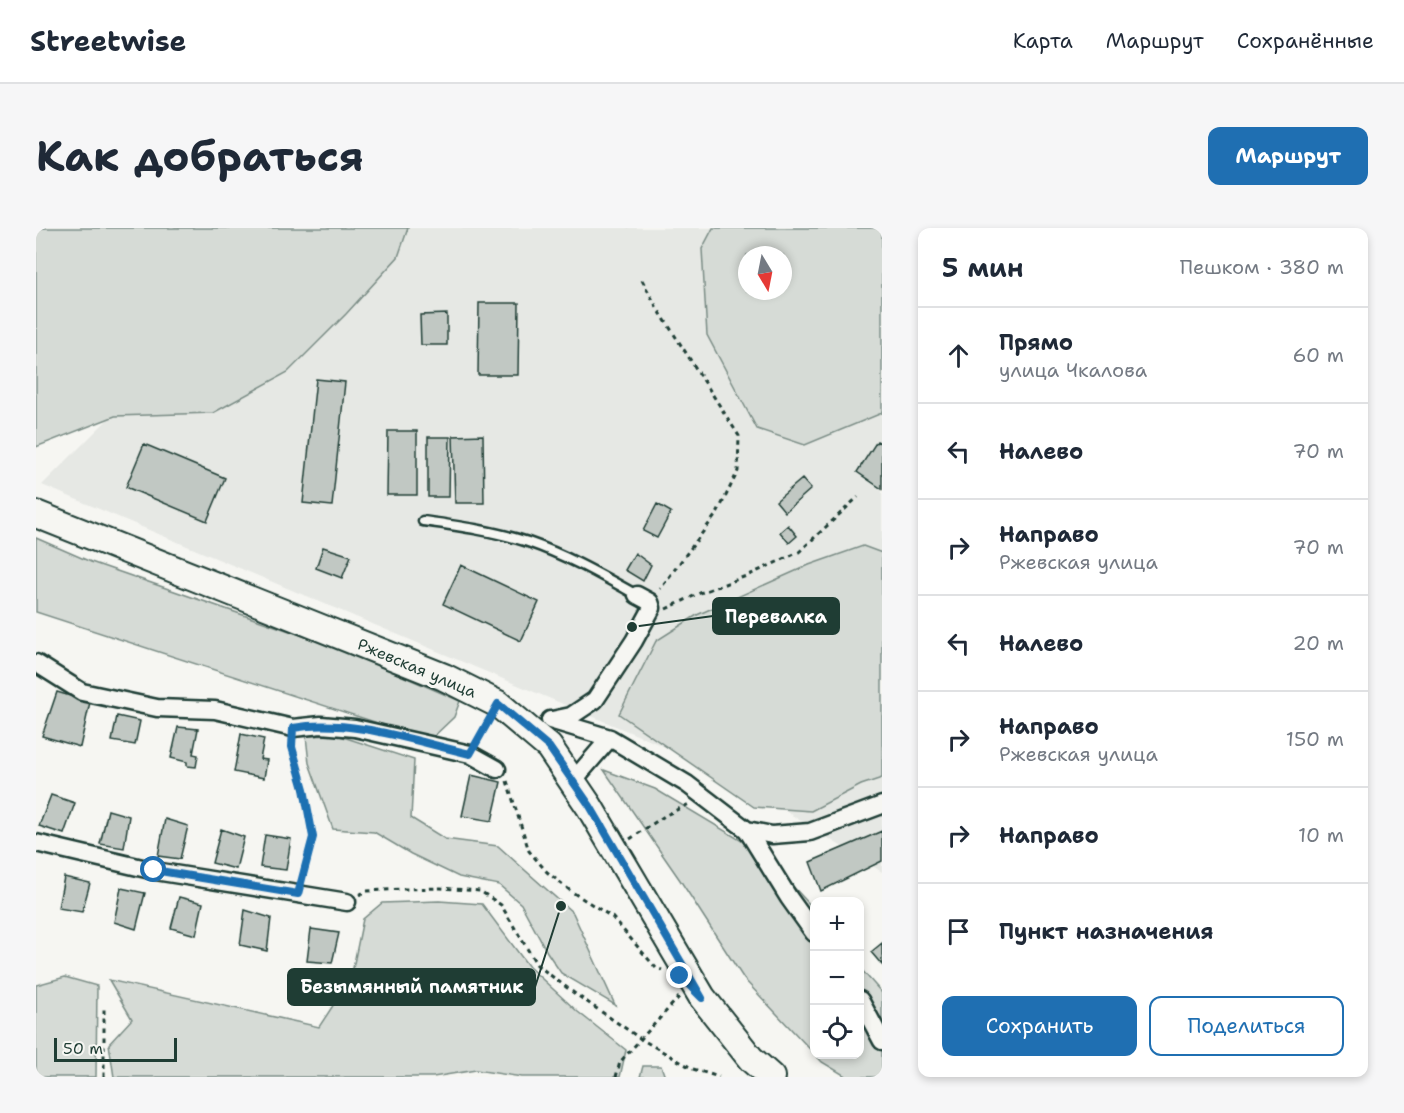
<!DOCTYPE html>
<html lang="ru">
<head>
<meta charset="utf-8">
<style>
  body { margin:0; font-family:"Shantell Sans",sans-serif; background:#f6f6f7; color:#1f2937 }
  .controls { position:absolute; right:18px; bottom:18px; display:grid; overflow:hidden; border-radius:12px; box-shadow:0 3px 9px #0003 }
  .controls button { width:54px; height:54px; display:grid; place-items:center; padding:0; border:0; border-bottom:2px solid #e0e1e3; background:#fff; color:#1f2937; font:30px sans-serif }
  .compass { position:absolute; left:702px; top:18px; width:54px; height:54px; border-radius:50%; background:#fff; box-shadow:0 3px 9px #0003; rotate:170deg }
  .scale { position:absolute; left:18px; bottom:15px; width:123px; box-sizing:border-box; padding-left:6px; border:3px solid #1f3d34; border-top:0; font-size:16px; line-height:21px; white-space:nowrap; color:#1f3d34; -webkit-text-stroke:4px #f6f6f2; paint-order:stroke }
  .stop { position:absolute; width:18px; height:18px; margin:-14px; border:4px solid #1f6fb2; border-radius:50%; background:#fff }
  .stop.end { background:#1f6fb2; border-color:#fff; box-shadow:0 2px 6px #0008 }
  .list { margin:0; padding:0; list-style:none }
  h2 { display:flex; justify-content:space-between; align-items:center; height:78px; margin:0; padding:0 24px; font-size:26px }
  h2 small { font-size:20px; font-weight:400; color:#747a83 }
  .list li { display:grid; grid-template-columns:39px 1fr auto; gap:18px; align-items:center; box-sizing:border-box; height:96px; padding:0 24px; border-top:2px solid #e0e1e3 }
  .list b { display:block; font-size:22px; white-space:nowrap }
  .list p { margin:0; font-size:20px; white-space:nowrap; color:#747a83 }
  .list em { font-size:20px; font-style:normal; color:#747a83 }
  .actions { display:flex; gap:12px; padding:18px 24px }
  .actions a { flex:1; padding:14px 0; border:2px solid #1f6fb2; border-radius:12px; text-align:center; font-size:21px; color:#1f6fb2 }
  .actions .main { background:#1f6fb2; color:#fff }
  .icon { flex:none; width:33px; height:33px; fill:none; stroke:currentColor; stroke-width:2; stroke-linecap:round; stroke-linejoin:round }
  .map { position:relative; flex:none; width:846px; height:849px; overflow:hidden; border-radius:12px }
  header { display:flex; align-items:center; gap:36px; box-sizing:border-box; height:84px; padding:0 30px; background:#fff; border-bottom:2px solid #e0e1e3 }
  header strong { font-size:28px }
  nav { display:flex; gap:33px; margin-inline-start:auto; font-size:21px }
  .intro { display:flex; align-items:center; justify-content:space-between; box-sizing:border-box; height:144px; padding:0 36px }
  h1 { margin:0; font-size:42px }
  .button { padding:15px 27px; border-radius:12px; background:#1f6fb2; color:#fff; font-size:21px; font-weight:700 }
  main { display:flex; gap:36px; padding:0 36px }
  aside { flex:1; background:#fff; border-radius:12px; box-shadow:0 3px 9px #0003 }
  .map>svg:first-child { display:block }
  .built { fill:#e6e8e4; fill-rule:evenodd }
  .green { fill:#d6dbd6; stroke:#7a8c85; stroke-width:1.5; fill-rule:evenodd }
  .building { fill:#c1c8c3; stroke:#1f3d34; stroke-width:1.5 }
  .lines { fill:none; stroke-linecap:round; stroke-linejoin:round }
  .service-casing { stroke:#1f3d34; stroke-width:13 }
  .minor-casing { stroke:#1f3d34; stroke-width:21 }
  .primary-casing { stroke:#1f3d34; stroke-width:30 }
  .path { stroke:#1f3d34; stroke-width:3; stroke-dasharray:4.5 4.5; stroke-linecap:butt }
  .service { stroke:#f6f6f2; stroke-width:8 }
  .minor { stroke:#f6f6f2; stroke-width:16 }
  .primary { stroke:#f6f6f2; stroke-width:26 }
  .route { stroke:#1f6fb2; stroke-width:8 }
  .labels { text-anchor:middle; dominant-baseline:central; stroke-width:6; stroke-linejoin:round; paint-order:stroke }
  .street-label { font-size:16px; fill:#1f3d34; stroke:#f6f6f2 }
  .leader { fill:none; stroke:#1f3d34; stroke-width:2 }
  .callout-dot { fill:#1f3d34; stroke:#f6f6f2; stroke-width:2 }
  .callout { fill:#1f3d34; stroke:#1f3d34; stroke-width:2 }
  .callout-label { font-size:18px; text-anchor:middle; font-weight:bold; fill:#fff }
</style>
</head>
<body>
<header>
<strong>Streetwise</strong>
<nav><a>Карта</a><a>Маршрут</a><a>Сохранённые</a></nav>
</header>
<div class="intro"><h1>Как добраться</h1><a class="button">Маршрут</a></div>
<main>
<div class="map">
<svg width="846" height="849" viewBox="0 0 846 849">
  <rect width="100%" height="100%" fill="#f6f6f2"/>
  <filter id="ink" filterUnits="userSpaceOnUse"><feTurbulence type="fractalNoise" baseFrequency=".0167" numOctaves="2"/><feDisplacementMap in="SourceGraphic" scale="12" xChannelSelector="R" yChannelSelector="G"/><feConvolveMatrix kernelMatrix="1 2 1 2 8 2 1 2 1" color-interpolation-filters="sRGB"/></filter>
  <g filter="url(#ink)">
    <!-- built -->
    <path class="built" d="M322 0H846V644L684 542 6 257 231 32ZM711 27H747V63H711Z"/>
    <!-- green -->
    <path class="green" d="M0 0H372L362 29 310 86 252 144 177 185 79 188 0 219Z
      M677 0H846V185L769 217 721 201 671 107 666 21ZM711 27H747V63H711Z
      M0 310 55 334 302 420 424 473 418 489 394 512 0 384Z
      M827 318 846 325V550L825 557 775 583 718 579 583 486 620 413 661 387 773 337Z
      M301 507 378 532 375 590 409 611 462 618 537 685 579 777 525 745 511 724 485 676 463 657 423 649 375 626 338 604 297 601 273 535 270 508Z
      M568 542 619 561 726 625 778 681V826H824V740L846 765V849H811L786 834 708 751 644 652Z
      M403 673 446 676 493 739 542 784 590 822 584 849H486L440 842 397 849H78L73 816 96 791 73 752 283 799 315 750 327 691 346 675Z
      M29 749 61 758 60 849H0V757Z
      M607 838H625L629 849H604Z"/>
    <!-- building -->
    <path class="building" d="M443 75H483L482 147H442Z
      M411 86V117H385L384 87Z
      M280 151 309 154 296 278 267 275Z
      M352 203H381V267H351Z
      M447 207 448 275H419L417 208Z
      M392 209H414L413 269H392Z
      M841 213 846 216V261L821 244Z
      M108 216 189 250 171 293 90 259Z
      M766 251 775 261 749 284 740 273Z
      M621 276 635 284 621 310 607 303Z
      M752 297 761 308 753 315 744 304Z
      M287 319 315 328 306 350 280 340Z
      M599 325 615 337 607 353 589 342Z
      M425 337 503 374 485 413 407 376Z
      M21 464 54 474 44 519 6 508Z
      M81 488 104 493 99 517 76 513Z
      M142 499 162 501 157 526 162 527 160 539 151 538V534L135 530Z
      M205 506 228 511 224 531 231 532 228 550 198 544Z
      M435 547 465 554 456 593 426 588Z
      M15 567 39 575 28 606 3 598Z
      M72 582 93 588 88 620 64 616Z
      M129 591 152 598 144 631 122 628Z
      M185 601 208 609 200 641 176 635Z
      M846 603V633L785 663 774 634Z
      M229 607 255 611 250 642 224 639Z
      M28 649 54 655 46 684 22 680Z
      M85 660 109 665 100 701 78 694Z
      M143 669 167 675 160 707 135 700Z
      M209 682 235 690 231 723 204 717Z
      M275 701 303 705 296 735 271 733Z
      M846 715V737L835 724Z"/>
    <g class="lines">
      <!-- service casing -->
      <g class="service-casing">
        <path id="service" d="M387 293C422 298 458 303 492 314 530 327 565 347 601 367"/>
      </g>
      <!-- minor casing -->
      <g class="minor-casing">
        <path id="minor" d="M0 435 46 464 121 480 179 482 257 500 285 497 319 500 434 526 461 541
          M514 492 574 510 651 556 711 602 736 607 774 604 846 577
          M516 492 535 488 559 472 598 413 616 380 614 374 601 367
          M537 553 574 510
          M711 602 753 670 778 705
          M0 615 119 643 311 674
          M824 772 846 813"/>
      </g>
      <!-- primary casing -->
      <g class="primary-casing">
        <path id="primary" d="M0 286 408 449 462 476 513 519 553 578 666 769 715 831 735 849"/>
      </g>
      <!-- path -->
      <path class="path" d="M606 52 620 78 703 208 702 243 682 284 624 361
        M630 381 664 365 713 347 763 324 822 269
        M442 512 452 494
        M256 514 277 608 266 650
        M471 553 493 623 511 644 536 664 576 689 620 740 626 742
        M594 611 630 587 653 576
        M323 667 330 663 368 661 405 660 444 663 465 677 501 737 538 765 605 811 657 841 683 849
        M68 849V777
        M580 849 584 834 643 769"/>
      <!-- service -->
      <use href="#service" class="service"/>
      <!-- minor -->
      <use href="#minor" class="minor"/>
      <!-- primary -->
      <use href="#primary" class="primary"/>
    </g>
  </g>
  <g class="lines" filter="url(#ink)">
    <!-- route -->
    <path class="route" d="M118 642 262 666 277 609 268 561 256 519 257 500C315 490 378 513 434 526L462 476 513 519 554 578 666 770 644 748"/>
  </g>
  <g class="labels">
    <!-- street labels -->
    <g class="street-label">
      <text transform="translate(381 440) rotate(23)">Ржевская улица</text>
    </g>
  </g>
  <!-- callouts -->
  <path class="leader" d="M596 399L677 388M525 678L499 759"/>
  <g class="callout-dot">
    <circle cx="596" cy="399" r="6"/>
    <circle cx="525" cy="678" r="6"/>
  </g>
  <g class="callout">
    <rect x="677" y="370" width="126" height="36" rx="6"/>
    <rect x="252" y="741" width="247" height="36" rx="6"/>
  </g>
  <g class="callout-label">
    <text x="740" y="395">Перевалка</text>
    <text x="376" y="765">Безымянный памятник</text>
  </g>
</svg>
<div class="controls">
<button>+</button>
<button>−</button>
<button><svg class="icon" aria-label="locate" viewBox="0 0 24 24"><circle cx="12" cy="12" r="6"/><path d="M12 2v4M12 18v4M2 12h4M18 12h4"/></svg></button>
</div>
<svg class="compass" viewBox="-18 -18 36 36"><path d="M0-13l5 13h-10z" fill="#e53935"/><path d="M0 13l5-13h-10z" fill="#747a83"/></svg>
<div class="scale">50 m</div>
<div class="stop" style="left:118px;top:642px"></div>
<div class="stop end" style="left:644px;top:748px"></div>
</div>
<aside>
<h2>5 мин<small>Пешком · 380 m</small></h2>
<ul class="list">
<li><svg class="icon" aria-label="ahead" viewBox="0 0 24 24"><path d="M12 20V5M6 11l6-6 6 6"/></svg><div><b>Прямо</b><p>улица Чкалова</p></div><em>60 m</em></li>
<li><svg class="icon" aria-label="left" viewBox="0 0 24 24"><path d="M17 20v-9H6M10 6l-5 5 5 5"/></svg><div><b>Налево</b></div><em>70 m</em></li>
<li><svg class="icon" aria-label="right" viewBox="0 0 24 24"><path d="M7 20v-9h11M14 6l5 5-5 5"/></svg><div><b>Направо</b><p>Ржевская улица</p></div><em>70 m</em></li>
<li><svg class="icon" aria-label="left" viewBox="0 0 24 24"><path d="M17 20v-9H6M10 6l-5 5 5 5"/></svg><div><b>Налево</b></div><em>20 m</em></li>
<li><svg class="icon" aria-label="right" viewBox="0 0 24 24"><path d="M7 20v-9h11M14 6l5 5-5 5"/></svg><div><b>Направо</b><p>Ржевская улица</p></div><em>150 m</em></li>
<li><svg class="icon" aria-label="right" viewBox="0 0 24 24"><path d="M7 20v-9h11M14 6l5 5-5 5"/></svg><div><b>Направо</b></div><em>10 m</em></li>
<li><svg class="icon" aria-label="arrive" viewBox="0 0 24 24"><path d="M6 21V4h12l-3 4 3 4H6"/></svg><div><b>Пункт назначения</b></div></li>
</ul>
<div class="actions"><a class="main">Сохранить</a><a>Поделиться</a></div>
</aside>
</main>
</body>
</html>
